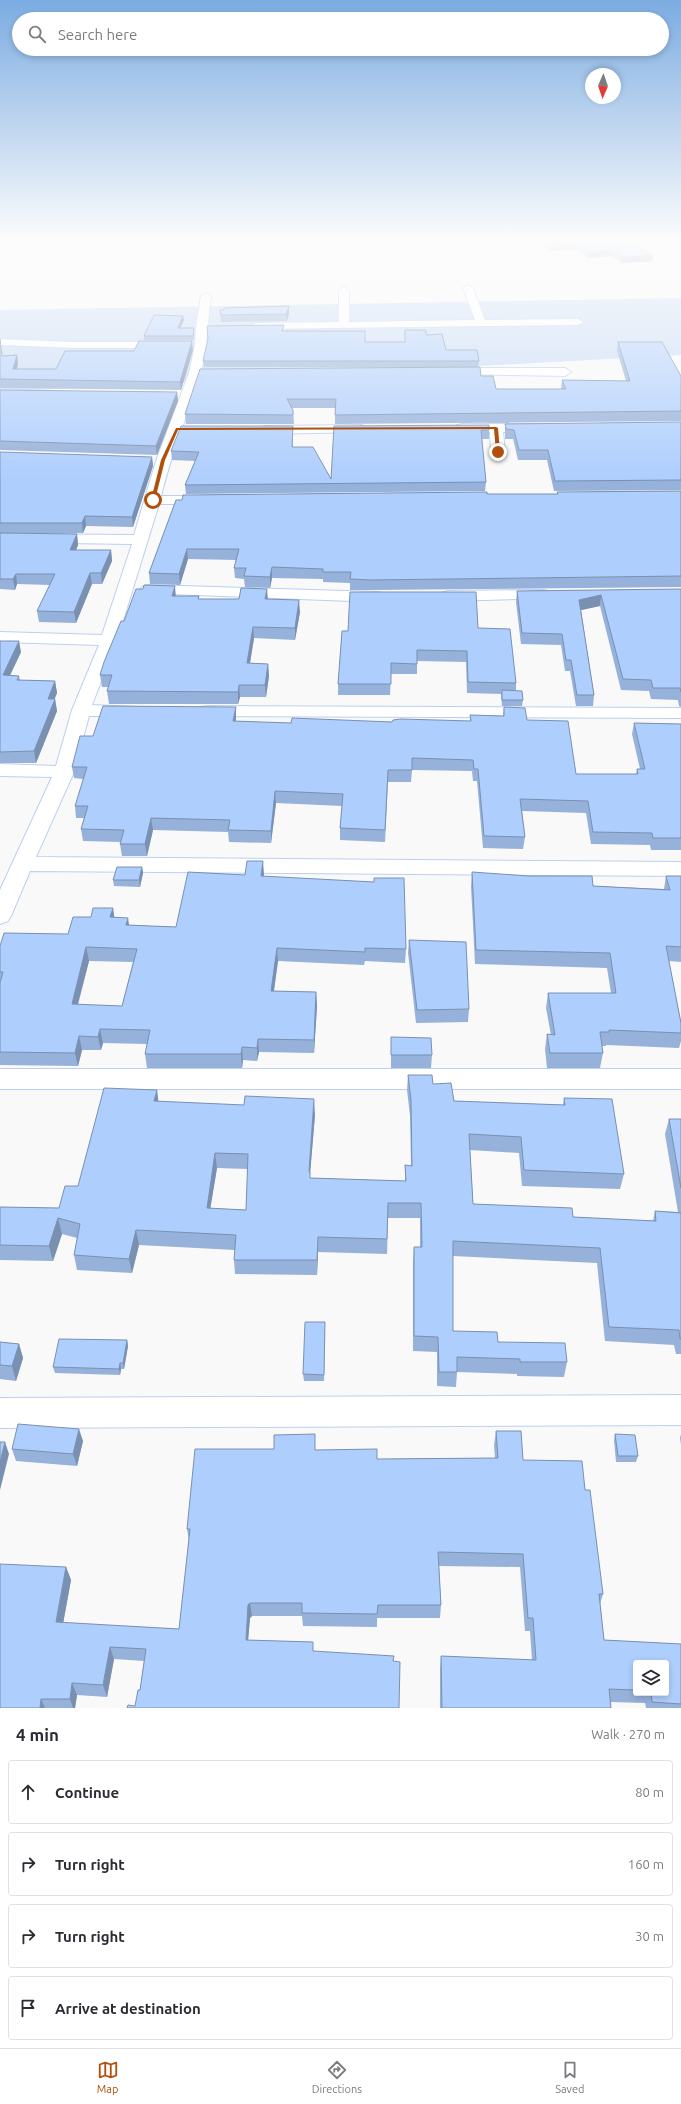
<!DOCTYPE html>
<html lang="en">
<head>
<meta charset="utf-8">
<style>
  body { margin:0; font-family:Ubuntu,sans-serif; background:#f7f7f7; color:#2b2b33 }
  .controls { position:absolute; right:12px; bottom:12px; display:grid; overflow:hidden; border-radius:4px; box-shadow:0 2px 6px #0003 }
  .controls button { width:36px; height:36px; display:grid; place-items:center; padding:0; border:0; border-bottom:1px solid #e1e1e2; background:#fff; color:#2b2b33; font:20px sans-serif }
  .compass { position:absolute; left:585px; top:68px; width:36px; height:36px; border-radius:50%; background:#fff; box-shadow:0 2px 6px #0003; rotate:182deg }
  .stop { position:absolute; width:12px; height:12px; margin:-9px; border:3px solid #b1500d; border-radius:50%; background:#fff }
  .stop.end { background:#b1500d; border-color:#fff; box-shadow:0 1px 4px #0008 }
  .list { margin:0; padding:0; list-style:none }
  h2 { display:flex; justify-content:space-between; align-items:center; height:52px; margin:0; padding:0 16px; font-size:17px }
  h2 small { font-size:13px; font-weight:400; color:#7c7c81 }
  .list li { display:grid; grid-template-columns:26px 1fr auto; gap:12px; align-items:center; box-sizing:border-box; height:64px; margin:0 8px 8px; padding:0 8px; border:1px solid #e1e1e2; border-radius:4px }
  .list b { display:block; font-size:15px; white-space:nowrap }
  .list em { font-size:13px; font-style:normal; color:#7c7c81 }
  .icon { flex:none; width:22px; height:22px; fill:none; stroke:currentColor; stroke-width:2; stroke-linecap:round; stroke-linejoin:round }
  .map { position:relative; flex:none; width:681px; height:1708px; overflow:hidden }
  .search { position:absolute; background:#fff; box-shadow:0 2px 6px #0003; left:12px; right:12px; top:12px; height:44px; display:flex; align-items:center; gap:10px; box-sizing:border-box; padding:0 14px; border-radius:22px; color:#7c7c81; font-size:15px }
  .sheet { height:340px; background:#fff }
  nav { display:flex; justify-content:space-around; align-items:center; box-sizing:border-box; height:56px; border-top:1px solid #e1e1e2; background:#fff; font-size:11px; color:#7c7c81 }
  nav a { display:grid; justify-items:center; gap:2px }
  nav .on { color:#b1500d }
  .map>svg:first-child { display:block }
  .green { fill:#c6daf6 }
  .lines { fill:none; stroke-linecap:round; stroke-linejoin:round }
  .street-casing { stroke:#bbd0f0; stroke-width:2 }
  .street { fill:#fff; fill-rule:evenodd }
  .wall { fill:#96b1da; fill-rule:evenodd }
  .shaded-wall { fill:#7a90b1 }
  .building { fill:#aecefd; stroke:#7a90b1; fill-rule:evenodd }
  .route { fill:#b1500d }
</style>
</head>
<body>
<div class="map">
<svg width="681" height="1708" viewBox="0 0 681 1708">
  <rect width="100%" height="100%" fill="#f9f9f9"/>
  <!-- green -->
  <path class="green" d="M681 298V355L0 392V310Z"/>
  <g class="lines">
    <!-- street casing -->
    <g class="street-casing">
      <path id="street" d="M633 241H644L649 245 647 247H641Z
        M468 285 473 288 485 320 578 319 583 322 578 325 256 329 251 326 256 323 339 322V290L344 287 349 290V322L475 320 463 288Z
        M206 293 211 296C207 322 208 349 200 374 188 415 171 454 161 496H210L215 497 217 500 215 503 210 504H159L117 640 92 705 136 707 139 711 136 715 130 716H89L74 772 36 857 681 862V876L30 871 11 916 8 921 0 924V890L52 777 0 776V764L56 766 72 710 99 645 0 642V632L102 635 132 544 0 542V534L134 535 156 461 189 373 195 345 196 327 201 296Z
        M0 339 73 342H165L171 345 165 348H73L0 345Z
        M452 368H565L571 372 565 376 448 374 446 372Z
        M462 424H534L540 428 534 432H503L505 452 498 456 491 452 490 432 457 431 456 428 457 425Z
        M362 425 368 429 367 432 264 434 258 430 264 426Z
        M148 585 378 592 384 594 386 597 384 600 378 602 142 593 140 590 142 587Z
        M544 590 550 592 552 595 550 598 448 601 442 599 440 596 442 593 448 591Z
        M207 706 681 708V718L207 716 201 715 198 711 201 707Z
        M0 1069H681V1089H0Z
        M681 1395V1425L0 1428V1398Z"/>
    </g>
    <!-- street -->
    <use href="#street" class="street"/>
  </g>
  <!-- wall -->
  <path class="wall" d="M538 241H629L653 255 652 261 622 263 611 256 587 258 576 250 551 251Z
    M220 310 289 313 287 321 221 322Z
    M183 316 184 320 180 328 194 332V340H144V336Z
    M284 331 365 342H405L426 335 446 350 479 361 478 367H204L203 361 208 339Z
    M0 339 2 356 17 355 18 364 17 369H56L134 351 193 350 181 390 0 388Z
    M618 342 681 376V421L335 424V408H292L293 410 294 424H186L185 414 200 369 481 376 496 389H561L562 380 626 381 617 351Z
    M0 390 177 392 178 401 157 455 0 450Z
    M681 422V490L554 491 547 460H518L513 439H505V424Z
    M293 426V447L331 479 334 426 489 430V439H482L486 482 485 491 186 494 185 485 195 461 172 460 171 451Z
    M0 452 152 457 153 466 133 527 86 526 83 533H0Z
    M681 491V587L371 590H350V583L323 582V579L272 578 270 588 245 587 244 579 235 578 234 568 236 560 188 559 180 585 150 584 149 573 176 500 487 494H557V492Z
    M0 533 77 534 78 545 76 550H111L112 561 102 584H92L76 623 39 622 37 611 50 585 17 584 15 590 0 589Z
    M681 589V707L679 706 678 700 651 699 649 691 621 690 600 606 581 610 594 695 593 706H576L570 671H565L561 645 521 644 516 602 517 591Z
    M176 596H199V599L268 600 300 612 295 640 254 638 250 663 268 664 269 676 266 697H240L238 704H109L107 691 108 687H102L100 675 124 621Z
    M478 628 516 683V691L523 700 522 706H502L501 694 467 693 466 662 417 661V674H391L390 695H338V684L342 631Z
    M0 641 21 652 10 675 19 676 20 680 55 681 57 693 54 699H55L57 711 36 763H0Z
    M236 707V721L291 723 470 721V715L503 716 504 707 527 720 576 774H636L637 769H640L632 734 634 723 681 724V850H651L650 845 591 844 586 813 522 811 525 837 523 849 483 848 477 781H473L472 771 412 770 411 782H388L385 842 340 840V828L342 806 276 803 271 843 229 842 228 832 153 830 147 856H122L120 844 121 842 83 841 81 829 84 818H76L75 806 83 779 74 778 72 767 93 736Z
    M263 861V876L406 949 405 963 365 961 364 965 278 961 274 991 316 992 317 1006 314 1053 259 1052 257 1061 243 1060 242 1068H147L145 1054 147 1044 103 1043 101 1050H82L78 1066 0 1065V946L68 934 91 917 113 908 114 918 129 925 176 927ZM89 961 133 962 122 1006 78 1005Z
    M142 867 143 873 140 887 114 886 113 880Z
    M472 872 593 886 664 889 666 876H681V962L669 961 681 1023V1041L679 1048 606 1045V1046H602L603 1053 600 1068H547L545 1049 547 1034 551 1035 546 1008 548 993H611L607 968 475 964 471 886Z
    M409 940 469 1009 468 1022 416 1023 408 953Z
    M391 1037 432 1055 431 1068H391Z
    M408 1075 433 1084 454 1101 563 1105 564 1098 624 1174 620 1189 522 1186 519 1153 470 1150 473 1204 573 1217 653 1221 655 1211 678 1212 665 1134 669 1119H681V1354H676L674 1345 605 1341 597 1263 453 1256V1331L498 1342 567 1362 564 1377 517 1376V1374L457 1372 456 1387 437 1386V1352L413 1351V1262L414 1247H420V1218H388L387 1254 318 1252 317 1275 235 1274 234 1260 235 1250 139 1245 132 1273 77 1270 74 1255 77 1238 62 1234 53 1261 0 1260V1207L59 1208 157 1090 158 1102 315 1115 310 1172V1178L405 1181V1165L411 1166 410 1116 407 1090ZM217 1168 248 1169 246 1210 210 1208Z
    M325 1322 324 1381H304L303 1374Z
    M127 1340 128 1346 124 1369H121L120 1375 55 1373 53 1367Z
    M0 1342 19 1344 23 1358 16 1381 0 1379Z
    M496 1431 523 1460 585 1490 603 1594 600 1604 604 1640 681 1644V1708H646L645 1703 610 1702 611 1708H440V1669L441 1656 532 1660 530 1631H525L520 1567 439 1566 441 1605 440 1618H377V1627L303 1626 302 1616H252L250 1618 248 1640 313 1642V1651L135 1706 140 1690 144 1661 114 1659 107 1697 77 1695 75 1708H0L66 1567 71 1580 63 1623 179 1629 189 1541 187 1529 315 1450 377 1459 495 1458 494 1445ZM636 1663 666 1693H636Z
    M615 1434 638 1456 636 1462H616L614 1440Z
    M681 1434V1445L680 1438Z
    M83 1441 77 1466 16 1461 12 1449Z"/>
  <!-- shaded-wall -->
  <path class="shaded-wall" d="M577 244 576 250 551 251 552 245Z
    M612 250 611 256 587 258V252Z
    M653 255 652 261 622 263 623 257Z
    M289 306V313L287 321 286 314Z
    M183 316 184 320 178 332V328Z
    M192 341 193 350 181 390 180 382Z
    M17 355 18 364 14 378 13 369Z
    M177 392 178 401 157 455 156 446Z
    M152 457 153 466 133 527 132 517Z
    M85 516 86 526 83 533 82 523Z
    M77 534 78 545 72 560 70 550Z
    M187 549 188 559 180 585 179 574Z
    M111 550 112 561 102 584 101 573Z
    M272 567V578L270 588V577Z
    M90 573 92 584 76 623 74 612Z
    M16 574 17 584 15 590 13 579Z
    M175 586 176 598 172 596Z
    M267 589 268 600 265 599Z
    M601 595 600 606 577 611 579 600Z
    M299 600 300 612 295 640V628Z
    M253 627 254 638 248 675 247 663Z
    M19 641 21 652 5 686 3 675Z
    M268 664 269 676 266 697 265 685Z
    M55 681 57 693 50 711 48 699Z
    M239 685 240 697 238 704V692Z
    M55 699 57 711 36 763 34 751Z
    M236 707V718L234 732 233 721Z
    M275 791 276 803 271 843V831Z
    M151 818 153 830 147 856 145 844Z
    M263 861 264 874 262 890 261 876Z
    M142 867 143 873 140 887 139 880Z
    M113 908 115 922 110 917Z
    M128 918 130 931 126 925Z
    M86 947 89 961 74 1018 72 1004Z
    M277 948 278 961 272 1004 271 991Z
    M316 992 317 1006 314 1053V1040Z
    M100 1029 103 1043 101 1050 98 1037Z
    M79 1036 82 1050 78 1066 75 1053Z
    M258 1039 259 1052 257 1061V1048Z
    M242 1047 243 1060 242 1068 241 1054Z
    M157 1090 159 1106 154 1101Z
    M314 1099 315 1115 309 1187V1172Z
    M215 1153 217 1168 208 1223 207 1208Z
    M58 1218 62 1234 53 1261 49 1246Z
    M136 1230 139 1245 132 1273 129 1259Z
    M318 1237V1252L317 1275V1260Z
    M127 1340 128 1346 124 1369 123 1363Z
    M19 1344 23 1358 16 1381 12 1366Z
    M120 1363 121 1369 120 1375 119 1369Z
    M79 1429 83 1441 77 1466 73 1454Z
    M5 1442 9 1454 0 1490V1462Z
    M66 1567 71 1580 61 1635 56 1622Z
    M250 1603 252 1616 250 1618 247 1653 246 1640 248 1605Z
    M110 1647 114 1659 107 1697 103 1685Z
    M72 1683 77 1695 75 1708H73L70 1699Z
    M41 1699 45 1708H40Z"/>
  <!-- building -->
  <path class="building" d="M546 241H629L653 255 623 257 612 250 587 252 577 244 552 245Z
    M289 306 286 314 221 315 220 310H224V308Z
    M154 315 183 316 178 328H194L193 336H144Z
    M284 325 282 331H365V342H405V330H426V335L442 334 446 350H477L479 361H203L208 339 207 326Z
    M0 339 2 356 17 355 13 369H56L65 351H134L139 341H192L180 382 0 379Z
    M618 342H662L681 376V411L335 415 336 399H287L293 410V415L185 414 200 369 480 367 481 376H493L496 389H566L562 380 630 381Z
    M0 390 177 392 156 446 0 441Z
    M681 422V480L555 481 548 450H519L514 430 506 429 505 424Z
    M489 425V430H481L486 482 185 485 199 452 171 451 181 426H293L292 447H313L331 479 334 426Z
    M0 452 152 457 132 517 85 516 82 523H0Z
    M681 491V576L371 580 350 579 351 572H323V569L272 567 270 577 244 576 246 568H234L239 549H187L179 574 149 573 176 500H182L183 495 487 492V494H558L557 492Z
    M0 533 77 534 70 550H111L101 573H90L74 612 37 611 55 574H16L13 579H0Z
    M144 585 175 586 172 596H199L198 599H239L241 588 267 589 265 599 299 600 295 628 253 627 247 663 268 664 265 685H239L238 692 107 691 112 675H100L104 662 121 621H124L136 589H143Z
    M681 589V692L680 688H653L651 680 623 679 601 595 579 600 594 695H577L571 660H566L562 634 522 633 517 591Z
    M350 592H476L478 628 510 629 516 683 468 682 467 651 417 650V664L391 663V684H338L342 631H348Z
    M0 641H19L3 675 19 676 17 680 55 681 48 699H55L34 751 0 752Z
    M502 690 522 691 523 700H502Z
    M103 706 236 707 233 721 291 723 292 718 392 722 393 720 401 719 471 721 470 715 504 716V707L525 708 527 720 568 721 576 774H638L637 769H645L634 723 681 724V838H653L652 833 593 832 588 801 520 799 525 837 484 836 478 769H474L473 760 412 758V770H388L385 830 340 828 343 794 275 791 271 831 228 830 230 820 151 818 145 844H120L124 830 81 829 88 806H75L87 767H72L80 736H93Z
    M247 861H263L261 876 374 882V878H404L406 949 365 948V952L277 948 271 991 316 992 314 1040 258 1039 257 1048 242 1047 241 1054H145L150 1030 100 1029 98 1037 79 1036 75 1053 0 1052V983L3 972H0V946L4 933 68 934 73 917H91L93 908H113L110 917 128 918 126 925 176 927 188 872 245 875ZM86 947 137 949 122 1006 72 1004Z
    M117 867H142L139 880H113Z
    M472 872 529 876H592L593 886 670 890 666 876H681V947L666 946 681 1023V1033L609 1030V1032H600L603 1053H550L547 1034 555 1035 548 993H616L610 953 476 950Z
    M409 940 466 942 469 1009 417 1010Z
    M391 1037 431 1038 432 1055H391Z
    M408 1075H432L433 1084 451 1083 454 1101 565 1105 564 1098 612 1099 624 1174 524 1170 521 1137 469 1134 473 1204 572 1208 573 1217 656 1221 655 1211 681 1213V1339H680L679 1330 609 1327 600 1248 453 1241V1331L497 1332 498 1342 565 1343 567 1362H520V1359L457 1357V1372H439L438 1337 414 1336V1247H422L421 1203H388L387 1239 318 1237 317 1260H234L236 1235 136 1230 129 1259 74 1255 80 1224 58 1218 49 1246 0 1245V1207L59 1208 65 1186H78L104 1088 157 1090 154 1101 244 1105 245 1096 314 1099 309 1172H310V1178L406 1181 405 1165 412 1166 411 1100ZM215 1153 248 1154 246 1210 207 1208Z
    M669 1119H681V1188Z
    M305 1322H325L324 1375 303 1374Z
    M59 1339 127 1340 123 1363H120L119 1369 53 1367Z
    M0 1342 19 1344 12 1366 0 1365Z
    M18 1424 79 1429 73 1454 12 1449Z
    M496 1431H521L523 1460 582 1461 585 1490H590L603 1594H599L604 1640 681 1644V1704L652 1702 651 1693H666V1663H636V1690L609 1689 611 1708H442L441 1656 536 1660 533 1618H528L523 1554 438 1552 441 1605H378L377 1614 302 1613V1603H250L248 1605 246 1640 313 1642V1651L394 1656 393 1661 400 1662 399 1708H127L128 1705 135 1706 138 1690H140L146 1649 110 1647 103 1685 72 1683 70 1699H41L40 1708H0V1564L66 1567 56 1622 179 1629 190 1529H187L195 1449H274V1435L315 1434V1450L377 1449V1459L498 1458Z
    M615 1434 635 1435 638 1456H618Z
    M0 1442H5L0 1462Z"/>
  <!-- sky -->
  <linearGradient id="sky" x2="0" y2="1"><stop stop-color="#7cace2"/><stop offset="0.5" stop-color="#fcfcfc"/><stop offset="1" stop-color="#fcfcfc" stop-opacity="0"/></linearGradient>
  <rect width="681" height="480" fill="url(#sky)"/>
  <!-- route -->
  <path class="route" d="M496 427 498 428 500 452 498 453 496 452 494 429 178 430 165 460 155 500H151L161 460 176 428Z"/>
</svg>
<div class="controls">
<button><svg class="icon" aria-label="layers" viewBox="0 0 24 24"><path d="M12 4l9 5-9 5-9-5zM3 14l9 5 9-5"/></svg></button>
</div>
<svg class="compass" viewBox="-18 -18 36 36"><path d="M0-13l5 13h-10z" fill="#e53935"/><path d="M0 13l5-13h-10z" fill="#7c7c81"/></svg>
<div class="stop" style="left:153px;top:500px"></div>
<div class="stop end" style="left:498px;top:452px"></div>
<div class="search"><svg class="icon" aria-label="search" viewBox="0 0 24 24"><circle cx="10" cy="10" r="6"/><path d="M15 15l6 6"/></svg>Search here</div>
</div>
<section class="sheet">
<h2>4 min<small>Walk · 270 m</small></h2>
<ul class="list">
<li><svg class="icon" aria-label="ahead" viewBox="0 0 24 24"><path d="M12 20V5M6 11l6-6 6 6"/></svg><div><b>Continue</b></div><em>80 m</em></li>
<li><svg class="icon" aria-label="right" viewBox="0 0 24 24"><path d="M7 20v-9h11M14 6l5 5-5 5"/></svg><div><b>Turn right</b></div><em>160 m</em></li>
<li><svg class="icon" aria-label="right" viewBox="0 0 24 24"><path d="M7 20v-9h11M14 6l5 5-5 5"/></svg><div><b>Turn right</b></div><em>30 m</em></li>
<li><svg class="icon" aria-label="arrive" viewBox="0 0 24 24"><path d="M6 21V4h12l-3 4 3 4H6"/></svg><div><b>Arrive at destination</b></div></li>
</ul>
</section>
<nav>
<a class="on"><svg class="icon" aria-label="map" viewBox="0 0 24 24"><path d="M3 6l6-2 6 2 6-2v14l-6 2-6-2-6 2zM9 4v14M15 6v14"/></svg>Map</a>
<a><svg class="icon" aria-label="directions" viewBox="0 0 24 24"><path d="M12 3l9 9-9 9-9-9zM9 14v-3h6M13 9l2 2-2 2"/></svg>Directions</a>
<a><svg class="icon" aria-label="saved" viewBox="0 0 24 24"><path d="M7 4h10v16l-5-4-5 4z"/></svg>Saved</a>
</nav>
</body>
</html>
